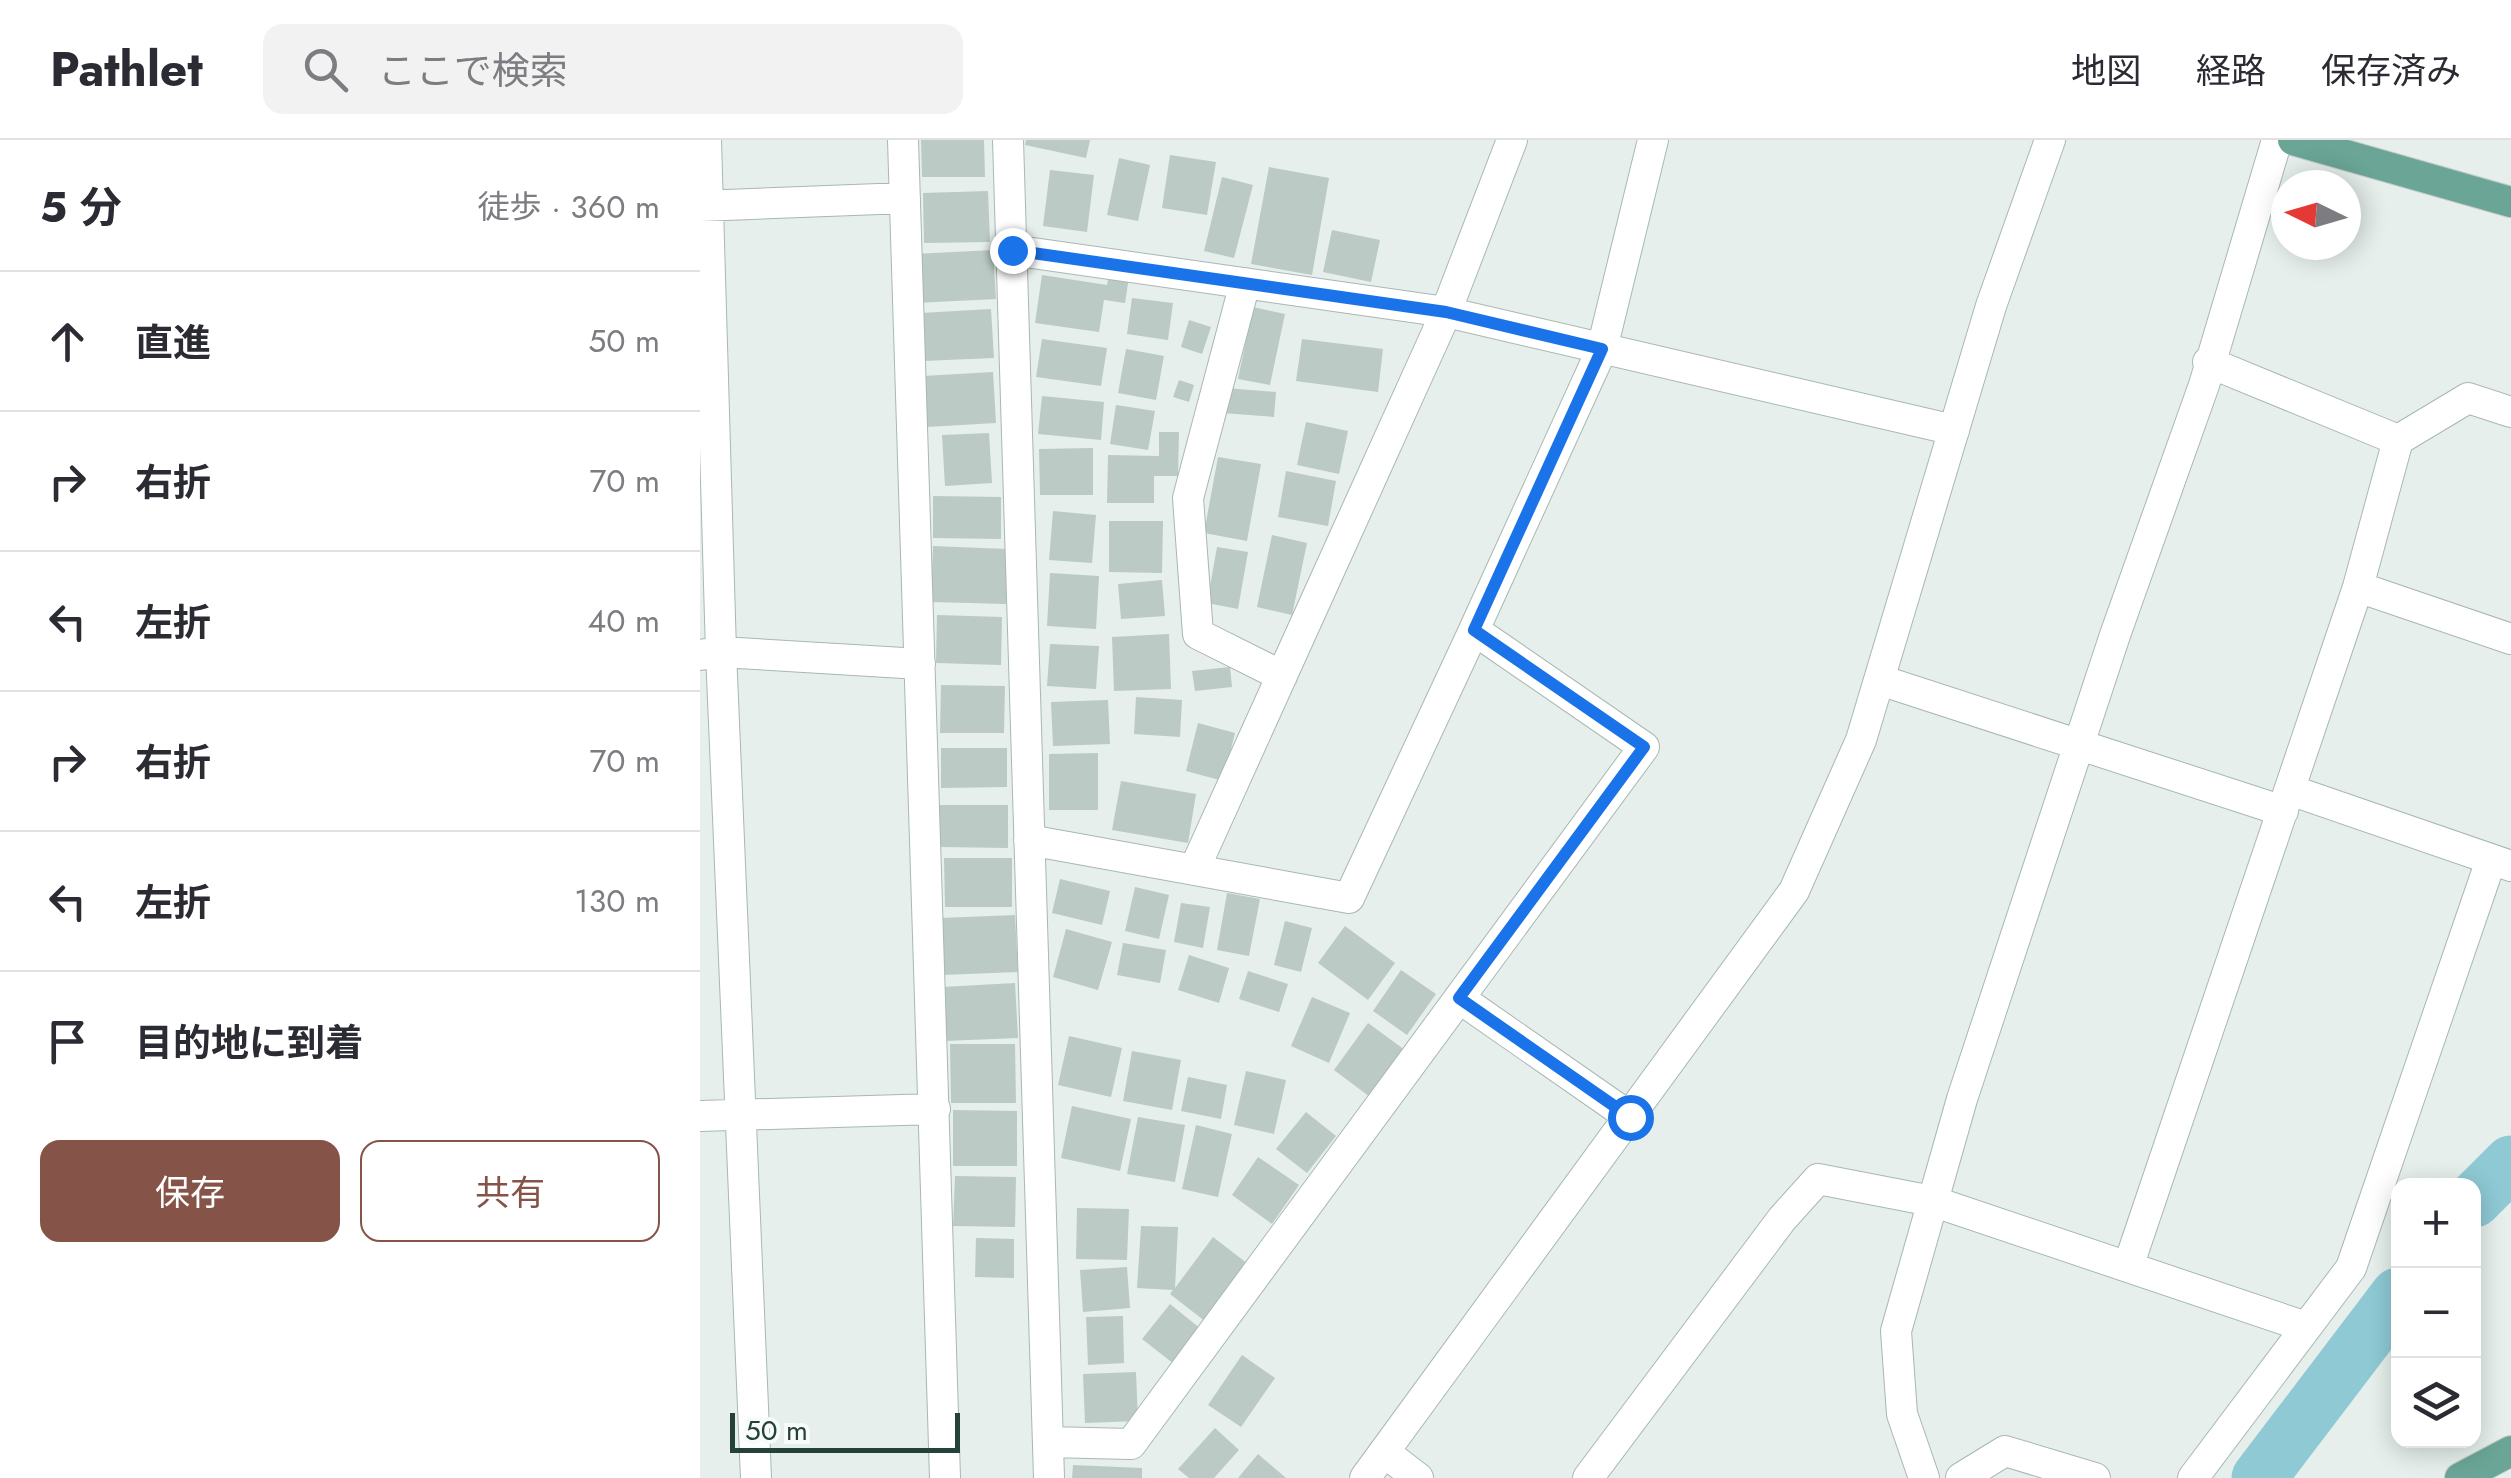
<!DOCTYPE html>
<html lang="ja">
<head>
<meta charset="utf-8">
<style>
  body { margin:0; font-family:Jost,"Noto Sans JP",sans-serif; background:#f2f2f3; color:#2b2b33 }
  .controls { position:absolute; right:30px; bottom:30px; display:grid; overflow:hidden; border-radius:20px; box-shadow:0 5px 25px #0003 }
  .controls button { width:90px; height:90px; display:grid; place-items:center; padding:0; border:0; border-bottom:2px solid #e1e1e2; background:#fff; color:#2b2b33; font:50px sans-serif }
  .compass { position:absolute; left:1571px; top:30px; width:90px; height:90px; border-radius:50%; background:#fff; box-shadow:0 5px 25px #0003; rotate:275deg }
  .scale { position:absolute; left:30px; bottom:25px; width:230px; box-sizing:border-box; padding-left:10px; border:5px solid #24423a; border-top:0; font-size:28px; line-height:35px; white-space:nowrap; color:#24423a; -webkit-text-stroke:8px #f7fbf9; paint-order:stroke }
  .stop { position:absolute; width:30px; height:30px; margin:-22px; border:8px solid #1a73e8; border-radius:50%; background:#fff }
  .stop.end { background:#1a73e8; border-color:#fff; box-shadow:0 2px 10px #0008 }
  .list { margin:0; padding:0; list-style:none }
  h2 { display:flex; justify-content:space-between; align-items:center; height:130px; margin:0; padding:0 40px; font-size:42px }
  h2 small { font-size:32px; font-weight:400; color:#7c7c81 }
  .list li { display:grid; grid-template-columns:65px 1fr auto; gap:30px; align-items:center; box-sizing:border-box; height:140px; padding:0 40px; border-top:2px solid #e1e1e2 }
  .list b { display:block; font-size:38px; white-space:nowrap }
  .list em { font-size:32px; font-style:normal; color:#7c7c81 }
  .actions { display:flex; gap:20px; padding:30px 40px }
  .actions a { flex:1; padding:22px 0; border:2px solid #855347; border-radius:20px; text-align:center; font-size:35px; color:#855347 }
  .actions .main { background:#855347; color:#fff }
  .icon { flex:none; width:55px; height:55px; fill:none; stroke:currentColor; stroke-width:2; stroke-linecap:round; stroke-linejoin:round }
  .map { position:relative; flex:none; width:1811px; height:1338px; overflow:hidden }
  header { display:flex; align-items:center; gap:60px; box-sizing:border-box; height:140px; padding:0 50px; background:#fff; border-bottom:2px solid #e1e1e2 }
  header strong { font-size:48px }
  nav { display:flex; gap:55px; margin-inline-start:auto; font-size:35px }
  .search { width:700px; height:90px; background:#f2f2f3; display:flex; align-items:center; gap:25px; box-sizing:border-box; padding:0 35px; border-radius:20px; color:#7c7c81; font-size:38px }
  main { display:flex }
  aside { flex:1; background:#fff }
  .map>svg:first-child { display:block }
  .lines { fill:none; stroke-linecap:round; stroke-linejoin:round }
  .river { stroke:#8ec9d4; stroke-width:55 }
  .building { fill:#bbcac4 }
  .minor-casing { stroke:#a8b8b2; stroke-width:32 }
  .tertiary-casing { stroke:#a8b8b2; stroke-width:32 }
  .primary-casing { stroke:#c2cac8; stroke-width:32 }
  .minor { stroke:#fff; stroke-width:30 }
  .tertiary { stroke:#fff; stroke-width:30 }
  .primary { stroke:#6aa596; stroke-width:30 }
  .route { stroke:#1a73e8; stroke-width:12 }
</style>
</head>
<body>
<header>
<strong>Pathlet</strong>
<div class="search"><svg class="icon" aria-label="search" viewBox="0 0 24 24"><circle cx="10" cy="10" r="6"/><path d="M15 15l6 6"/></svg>ここで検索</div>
<nav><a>地図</a><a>経路</a><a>保存済み</a></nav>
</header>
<main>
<aside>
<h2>5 分<small>徒歩 · 360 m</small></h2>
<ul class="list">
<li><svg class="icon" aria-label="ahead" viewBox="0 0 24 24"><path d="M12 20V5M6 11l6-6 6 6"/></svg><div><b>直進</b></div><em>50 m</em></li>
<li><svg class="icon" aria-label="right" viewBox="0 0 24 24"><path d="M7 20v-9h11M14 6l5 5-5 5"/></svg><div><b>右折</b></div><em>70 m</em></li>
<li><svg class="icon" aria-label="left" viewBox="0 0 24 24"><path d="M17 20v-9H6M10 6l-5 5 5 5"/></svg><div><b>左折</b></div><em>40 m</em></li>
<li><svg class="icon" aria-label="right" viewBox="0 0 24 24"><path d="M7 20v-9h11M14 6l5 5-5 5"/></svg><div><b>右折</b></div><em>70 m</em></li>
<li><svg class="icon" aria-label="left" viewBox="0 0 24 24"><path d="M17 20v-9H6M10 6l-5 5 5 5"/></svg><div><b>左折</b></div><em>130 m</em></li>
<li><svg class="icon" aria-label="arrive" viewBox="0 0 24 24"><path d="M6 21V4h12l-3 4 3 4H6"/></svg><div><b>目的地に到着</b></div></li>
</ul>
<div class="actions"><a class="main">保存</a><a>共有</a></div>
</aside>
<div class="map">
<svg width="1811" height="1338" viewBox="0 0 1811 1338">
  <rect width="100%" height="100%" fill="#e6efeb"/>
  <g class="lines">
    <!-- river -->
    <path class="river" d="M1774 1060 1811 1023
      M1559 1338 1698 1155"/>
  </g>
  <!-- building -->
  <path class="building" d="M221 0H284L285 37H222Z
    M326 0H390L386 18 325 5Z
    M470 15 516 22 507 75 462 68Z
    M419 18 450 25 438 81 407 75Z
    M569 27 629 38 612 135 551 124Z
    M350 30 394 35 387 92 343 86Z
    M522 37 553 45 534 118 504 111Z
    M288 51 290 102 224 103 223 53Z
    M632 90 680 100 671 142 623 132Z
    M293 110 296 159 216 163 214 114Z
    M409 134 429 137 425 163 404 160 399 192 335 183 342 135 407 145Z
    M432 158 473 163 468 200 427 194Z
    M553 167 585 174 570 245 538 239Z
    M291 169 294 218 223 221 221 173Z
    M489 180 511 187 502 214 481 207Z
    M342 199 407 208 401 246 336 237Z
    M602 199 683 209 678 252 596 241Z
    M426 209 464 216 456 260 418 253Z
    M293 232 296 283 226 287 223 236Z
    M479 240 494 245 489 262 473 257Z
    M526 248 576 252 574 277 523 273Z
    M342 256 404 262 401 300 338 294Z
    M416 265 455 271 448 310 410 304Z
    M606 282 648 291 639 334 597 325Z
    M459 292H479L478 336H454V363H407L408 315 459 316Z
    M289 293 292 343 245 346 242 295Z
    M393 308V355H340L339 309Z
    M518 317 561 324 547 401 504 393Z
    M586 331 636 341 628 386 578 377Z
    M233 356 301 357V399L233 398Z
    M353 371 396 375 392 423 349 420Z
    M409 381H463L462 433 409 432Z
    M572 395 607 403 592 475 557 467Z
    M233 406 307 409 306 464 231 462Z
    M517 407 548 412 538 469 507 463Z
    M350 433 399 436 396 489 347 486Z
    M462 440 465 476 421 479 418 444Z
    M237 475 302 477 301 525 236 523Z
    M469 494 471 549 414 551 412 497Z
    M350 504 399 506 396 549 347 546Z
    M530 527 532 547 495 551 492 531Z
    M241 545 305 546 304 593H240Z
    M436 557 482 560 480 597 434 594Z
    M408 560 410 604 353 606 351 562Z
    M498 583 535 593 523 641 486 631Z
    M241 608H307V647L241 648Z
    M398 613V670H349V614Z
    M421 641 496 654 488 703 412 690Z
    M239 665H308V708L240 707Z
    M244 718H312V767H245Z
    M360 739 410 751 402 785 352 773Z
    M435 747 469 755 459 799 425 791Z
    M527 753 560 759 549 816 517 810Z
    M481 763 510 767 503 808 474 802Z
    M315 775 318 832 242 835 240 778Z
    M585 781 612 788 601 832 574 825Z
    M645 786 695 823 668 860 618 823Z
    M366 789 412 802 398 850 353 837Z
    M423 803 466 810 460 843 417 835Z
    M489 815 529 828 519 863 478 850Z
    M701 830 736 854 707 895 673 871Z
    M548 831 588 844 579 872 539 859Z
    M315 843 318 898 244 901 242 847Z
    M612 857 650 873 629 923 591 906Z
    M668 883 709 913 674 960 634 930Z
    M369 896 422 908 411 957 358 945Z
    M250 904H315L316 963H251Z
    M432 911 481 920 472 970 423 961Z
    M546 931 586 940 574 994 534 985Z
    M488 937 527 945 521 979 481 971Z
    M372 966 431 979 420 1031 361 1018Z
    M253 970 317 971V1026H253Z
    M606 972 636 996 607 1033 576 1009Z
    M438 977 485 985 475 1042 427 1034Z
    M496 985 532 994 518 1057 482 1049Z
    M558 1017 599 1045 572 1084 532 1055Z
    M255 1036 316 1037 315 1087 253 1086Z
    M377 1068 429 1069 427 1120 376 1119Z
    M441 1086 478 1087 475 1148 513 1097 548 1124 506 1182 470 1154 473 1150 437 1148Z
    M276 1098 314 1099V1138L275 1137Z
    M427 1127 430 1168 383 1172 380 1130Z
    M470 1164 501 1189 474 1224 442 1199Z
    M423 1176 424 1223 388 1225 386 1177Z
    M542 1215 575 1238 541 1287 508 1265Z
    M436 1232 438 1281 385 1283 383 1234Z
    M515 1288 539 1310 514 1338H489L478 1329Z
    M558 1314 586 1338H538Z
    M373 1325 442 1328V1338H372Z"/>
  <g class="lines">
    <!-- minor casing -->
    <g class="minor-casing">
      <path id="minor" d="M6 0 21 512 56 1338
        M203 0 245 1338
        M308 0 349 1338
        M0 66 205 58
        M312 110 746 172 1254 290
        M545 143 488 358 498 494 582 536
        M1508 222 1698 300
        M1658 447 1811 499
        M0 515 21 512 220 524
        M1180 540 1583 671
        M1590 650 1811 726
        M329 700 649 758 774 490
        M494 730 744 177 812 0
        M759 858 930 977
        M0 976 235 969
        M1428 1127 1658 447 1698 300 1768 258 1811 272
        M348 1302 431 1304 944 607 774 490 902 209 953 0
        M684 1312 718 1338
        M888 1338 1082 1079 1118 1039 1232 1061 1606 1187
        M1224 1338 1202 1274 1196 1191 1262 959 1415 495 1504 245 1577 0
        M1261 1338 1305 1311 1395 1338
        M1493 1338 1651 1128 1791 720"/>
    </g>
    <!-- tertiary casing -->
    <g class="tertiary-casing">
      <path id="tertiary" d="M665 1338 1094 751 1161 600 1291 166 1350 0"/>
    </g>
    <!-- primary casing -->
    <g class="primary-casing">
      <path id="primary" d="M1593 0 1811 62
        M1760 1338 1811 1311"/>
    </g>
    <!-- minor -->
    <use href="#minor" class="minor"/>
    <!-- tertiary -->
    <use href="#tertiary" class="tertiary"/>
    <!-- primary -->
    <use href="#primary" class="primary"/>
  </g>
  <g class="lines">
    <!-- route -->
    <path class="route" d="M312 110 746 172 902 209 774 490 944 607 759 858 930 977"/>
  </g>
</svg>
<div class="controls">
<button>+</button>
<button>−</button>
<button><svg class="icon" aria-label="layers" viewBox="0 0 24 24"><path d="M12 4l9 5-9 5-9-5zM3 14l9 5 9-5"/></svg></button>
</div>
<svg class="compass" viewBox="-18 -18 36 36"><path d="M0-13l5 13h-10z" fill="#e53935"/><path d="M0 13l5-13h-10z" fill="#7c7c81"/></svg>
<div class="scale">50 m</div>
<div class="stop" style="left:930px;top:977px"></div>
<div class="stop end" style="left:312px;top:110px"></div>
</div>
</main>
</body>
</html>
